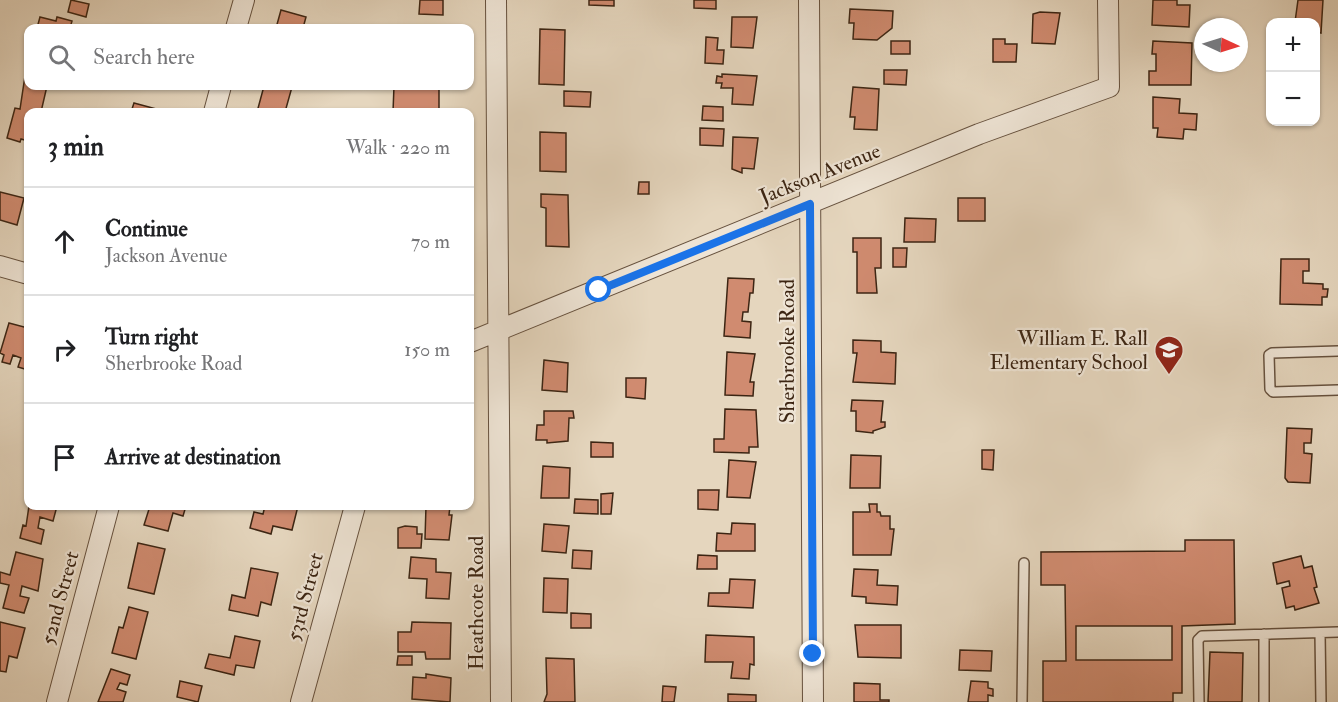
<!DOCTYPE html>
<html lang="en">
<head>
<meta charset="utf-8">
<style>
  body { margin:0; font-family:"IM FELL Double Pica",serif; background:#f6f6f6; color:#202124 }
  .controls { position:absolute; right:18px; top:18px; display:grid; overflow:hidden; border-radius:12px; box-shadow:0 2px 4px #0004 }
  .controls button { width:54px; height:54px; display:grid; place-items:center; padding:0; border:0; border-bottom:2px solid #e0e0e0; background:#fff; color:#202124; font:30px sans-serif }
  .compass { position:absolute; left:1194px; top:18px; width:54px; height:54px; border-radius:50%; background:#fff; box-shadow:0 2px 4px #0004; rotate:94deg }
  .stop { position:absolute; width:18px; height:18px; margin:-14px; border:4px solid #1a73e8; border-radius:50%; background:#fff }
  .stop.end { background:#1a73e8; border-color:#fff; box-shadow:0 2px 6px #0008 }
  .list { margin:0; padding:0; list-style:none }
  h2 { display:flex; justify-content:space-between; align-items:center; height:78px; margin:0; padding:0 24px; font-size:26px }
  h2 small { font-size:20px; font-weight:400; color:#757577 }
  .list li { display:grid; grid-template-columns:39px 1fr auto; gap:18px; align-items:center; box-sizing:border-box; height:108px; padding:0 24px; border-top:2px solid #e0e0e0 }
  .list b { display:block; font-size:22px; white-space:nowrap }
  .list p { margin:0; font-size:20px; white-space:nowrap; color:#757577 }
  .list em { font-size:20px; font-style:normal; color:#757577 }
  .icon { flex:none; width:33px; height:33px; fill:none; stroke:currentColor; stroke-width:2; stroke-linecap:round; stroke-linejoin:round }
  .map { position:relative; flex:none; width:1338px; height:702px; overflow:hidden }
  .search { position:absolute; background:#fff; box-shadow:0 2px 4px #0004; left:24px; top:24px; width:450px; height:66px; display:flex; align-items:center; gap:15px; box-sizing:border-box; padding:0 21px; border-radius:12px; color:#757577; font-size:22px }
  .panel { position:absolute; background:#fff; box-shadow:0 2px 4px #0004; left:24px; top:108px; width:450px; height:402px; border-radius:12px }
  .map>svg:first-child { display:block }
  .building { fill:#d08b70; stroke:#3c2513; stroke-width:1.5; fill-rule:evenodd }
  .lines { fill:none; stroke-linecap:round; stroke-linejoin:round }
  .lane-casing { stroke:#66513e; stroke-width:12 }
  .street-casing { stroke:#66513e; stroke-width:22 }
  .lane { stroke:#eee4d5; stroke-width:9 }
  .street { stroke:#eee4d5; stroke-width:20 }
  .route { stroke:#1a73e8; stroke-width:8 }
  .labels { text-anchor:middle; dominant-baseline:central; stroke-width:4.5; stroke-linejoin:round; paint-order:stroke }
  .street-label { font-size:21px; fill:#3c2513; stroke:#eee4d5 }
  .poi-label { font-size:21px; fill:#3c2513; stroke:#eee4d5; text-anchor:end }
</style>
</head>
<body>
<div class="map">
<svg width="1338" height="702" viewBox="0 0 1338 702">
  <rect width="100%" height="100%" fill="#e5d6be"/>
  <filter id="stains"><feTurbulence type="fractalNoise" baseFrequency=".00333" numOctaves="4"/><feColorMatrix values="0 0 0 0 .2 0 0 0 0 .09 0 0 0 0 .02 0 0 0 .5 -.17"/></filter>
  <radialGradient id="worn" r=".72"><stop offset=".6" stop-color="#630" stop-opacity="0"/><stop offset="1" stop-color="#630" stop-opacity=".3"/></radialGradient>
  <!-- building -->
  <path class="building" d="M71 0 89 4 86 17 68 12Z
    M420 0H443V15L419 14Z
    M589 0H614V6L589 5Z
    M694 0H716V9L694 8Z
    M1153 0H1177V5H1190L1189 27 1152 25Z
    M1298 0H1323L1321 33 1316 32V22H1295Z
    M850 9 893 11 892 28 877 40 853 39 854 23H849Z
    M281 10 306 17 303 28H276Z
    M1040 12 1060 13 1055 44 1032 43 1033 14Z
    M40 17 56 21 57 17 72 21 70 28H37Z
    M732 17H757L753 48 731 47Z
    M540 29 565 30 564 85 539 84Z
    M706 37 718 38 717 50H724L723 64 705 63Z
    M993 39H1005V44H1017L1016 62H993Z
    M891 41H910V54H891Z
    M1153 41 1192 43 1191 85H1149V71H1156V54H1152Z
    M884 70H907L906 85 884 84Z
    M722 74 757 76 753 105 732 104 733 88H721L722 83H716L717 76 722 77Z
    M25 76 28 77V86H47L41 112H28V141L21 139 20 142 7 138 15 108 20 109Z
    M264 86 292 87 285 112H257Z
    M394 86 439 87V112H393Z
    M853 87 879 89 877 130 854 129 855 117H850Z
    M564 91 591 92 590 107 564 106Z
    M1153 97 1180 99 1179 113 1197 114 1196 130 1184 129 1183 139 1157 137 1158 128H1153Z
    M134 103 160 110 159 112H131Z
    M703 106 723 107V121L702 120Z
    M700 128 724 129 723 146 700 145Z
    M540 132 566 133V172L540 171Z
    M733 137 758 138 754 169 742 168V173L732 169Z
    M639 182H649V194H638Z
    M0 192 24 198 17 225 0 220Z
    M541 194 568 195 569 247 546 246V208L541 207Z
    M958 198H985V221H958Z
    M905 218 936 219 935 242H904Z
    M853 238H881V268H875L877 293H857V252H853Z
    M893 248H907L906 267H893Z
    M1281 259H1309V271H1303V283L1323 284V289H1328L1327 297H1322V305L1280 304Z
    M728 278 754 279 753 293H750L748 312H743L742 321 751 322 750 338 724 336Z
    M9 323 28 328V370L18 367 21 358 13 355 10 364 2 362 4 355 0 353Z
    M853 340 881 341V352L896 353 895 384 853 382 857 353H853Z
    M727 352 755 354 750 382H754L753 396 725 395Z
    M544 360 568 363 567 392 542 390Z
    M626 378H646L645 399 626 397Z
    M852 400 883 401 881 422H885V427L873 431V433L856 431V411H851Z
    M725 409 756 410 758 447H749V453L714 452V439H724Z
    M544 411H573L574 418H569L568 441 547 443V440H536L537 425H544Z
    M1287 428 1312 429 1311 443H1304V453L1312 454 1310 483 1288 482 1285 478Z
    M591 442 613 443V457H591Z
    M982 450H994L993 470 982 469Z
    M851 455 881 456 880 488H850Z
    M729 460 756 462 750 498 727 497Z
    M543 466 570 468 569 498H541Z
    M698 490H719L718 510 698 509Z
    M613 493 611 514H601V494Z
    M575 499 598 500V514L574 513Z
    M869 504H877V512H880L881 516H890V529H894L891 555H853V512H870Z
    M29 506H57L53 521 40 517 38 528 44 530 41 544 20 538 23 525 26 526Z
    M150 506H186L183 516 173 513 168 531 144 525Z
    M265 506H298L292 530 273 526 271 534 250 528 254 512 263 514Z
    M426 506H450L449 515H452L449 540 425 539Z
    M732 523 755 524V551H716L717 533 731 534Z
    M544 524 569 526 566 553 542 551Z
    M405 526 417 527V534H422L421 548H398V528Z
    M1185 540H1234L1235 624 1182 626V693H1173V702H1043V661H1066L1065 585H1041V552L1185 551ZM1076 626H1172V660H1076Z
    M138 543 165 549 154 594 128 588Z
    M573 550 592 551 591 569 572 568Z
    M16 552 43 559 38 591 22 586 20 596 29 598 24 613 3 608 9 585 0 583V572L10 575Z
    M698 555 717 556V569H697Z
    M1301 556 1304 568 1312 566 1317 587 1314 588 1319 603 1295 610 1294 606 1286 608 1282 588 1290 586 1289 581 1277 584 1273 563Z
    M411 557 436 559V572L451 573 449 599 426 598 427 579 409 578Z
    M251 568 278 573 271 605 261 602 258 616 229 610 232 595 245 598Z
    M854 569 878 570 877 585 898 586 897 605 866 603V597L852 596Z
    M544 578 568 579 567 613 543 612Z
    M730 579 755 580 753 608 708 606 709 593H729Z
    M129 607 148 612 136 659 112 653 119 627 123 628Z
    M571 613 591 614V628H571Z
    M0 622 25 628 17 658 9 656 6 672 0 671Z
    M412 622 451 623 450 659H426L425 652H398V632H411Z
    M855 625H901V658L858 657Z
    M706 635 754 637V665L750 664 749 679 731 678 733 662H705Z
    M235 636 260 641 254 668 236 665 234 675 205 668 209 654 230 658Z
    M960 650 992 651 991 671 959 670Z
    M1210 652 1243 653 1242 702H1208Z
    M398 656H412V665H397Z
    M546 658 574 659 575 702H544L547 694Z
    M111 669 130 675 127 685 120 683 117 689 126 692 123 702H98Z
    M426 674 451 678 450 702 412 699 413 677 426 678Z
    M180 681 202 686 198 702 177 697Z
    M971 681 988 682V688L993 689V696L988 695V702H968Z
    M854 683 880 684V700H889V702H854Z
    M663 686 676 687 674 702H662Z
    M728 694 756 695V702H728Z"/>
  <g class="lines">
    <!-- lane casing -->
    <g class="lane-casing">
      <path id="lane" d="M1338 351 1272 353 1269 355 1270 389 1273 392 1338 390
        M1320 633 1321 702
        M1264 634V702
        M1022 702 1024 563
        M1199 702 1198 640 1202 636 1338 632"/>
    </g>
    <!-- street casing -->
    <g class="street-casing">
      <path id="street" d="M496 0 501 702
        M809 0 813 702
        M236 28 244 0
        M214 112 221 86
        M0 266 28 274
        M470 342 979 134 1109 87 1108 0
        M57 702 109 506
        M301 702 355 506"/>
    </g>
    <!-- lane -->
    <use href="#lane" class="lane"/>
    <!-- street -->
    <use href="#street" class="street"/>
  </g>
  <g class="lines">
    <!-- route -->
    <path class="route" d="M599 290 810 204 813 654"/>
  </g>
  <!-- icons -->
  <defs>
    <g id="school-pin" transform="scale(1.5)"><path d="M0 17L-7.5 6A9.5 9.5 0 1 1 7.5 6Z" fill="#8f2418" stroke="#eee4d5"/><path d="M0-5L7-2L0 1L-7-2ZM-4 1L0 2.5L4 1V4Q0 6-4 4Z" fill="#fff"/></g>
  </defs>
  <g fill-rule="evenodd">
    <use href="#school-pin" x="1169" y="350"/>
  </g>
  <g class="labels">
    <!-- street labels -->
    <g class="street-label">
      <text transform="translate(820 174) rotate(-22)">Jackson Avenue</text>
      <text transform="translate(787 351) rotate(-90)">Sherbrooke Road</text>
      <text transform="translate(305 597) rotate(-75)">53rd Street</text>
      <text transform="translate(60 598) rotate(-75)">52nd Street</text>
      <text transform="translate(476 603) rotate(-90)">Heathcote Road</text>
    </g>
    <!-- poi labels -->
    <g class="poi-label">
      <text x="1148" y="338">William E. Rall<tspan x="1148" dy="24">Elementary School</tspan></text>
    </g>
  </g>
  <rect width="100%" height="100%" filter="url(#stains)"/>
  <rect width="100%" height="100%" fill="url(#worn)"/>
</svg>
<div class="controls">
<button>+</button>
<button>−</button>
</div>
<svg class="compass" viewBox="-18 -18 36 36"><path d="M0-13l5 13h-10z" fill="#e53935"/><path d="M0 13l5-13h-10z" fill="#757577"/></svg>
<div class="stop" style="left:599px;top:290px"></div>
<div class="stop end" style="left:813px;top:654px"></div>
<div class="search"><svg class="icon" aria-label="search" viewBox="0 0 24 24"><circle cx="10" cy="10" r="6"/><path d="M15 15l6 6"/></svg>Search here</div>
<section class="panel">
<h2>3 min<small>Walk · 220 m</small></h2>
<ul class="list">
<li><svg class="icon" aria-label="ahead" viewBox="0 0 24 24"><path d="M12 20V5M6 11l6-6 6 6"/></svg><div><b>Continue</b><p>Jackson Avenue</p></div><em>70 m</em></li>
<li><svg class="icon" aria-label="right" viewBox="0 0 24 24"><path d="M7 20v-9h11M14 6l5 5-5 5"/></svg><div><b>Turn right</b><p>Sherbrooke Road</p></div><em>150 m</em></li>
<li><svg class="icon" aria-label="arrive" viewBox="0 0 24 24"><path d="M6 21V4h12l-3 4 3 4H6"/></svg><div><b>Arrive at destination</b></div></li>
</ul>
</section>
</div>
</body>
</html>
